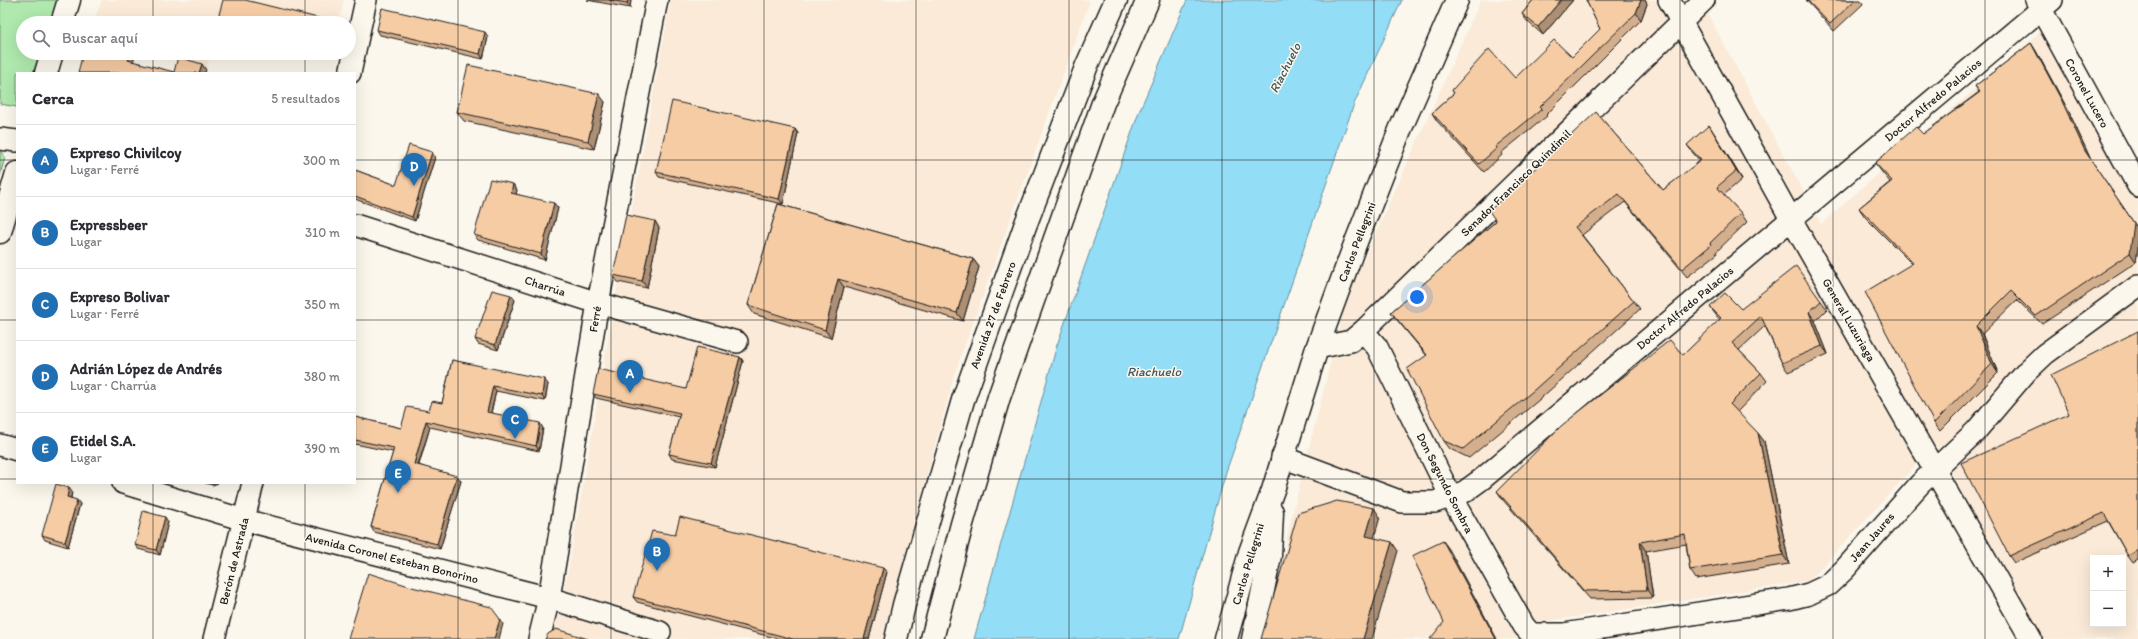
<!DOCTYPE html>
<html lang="es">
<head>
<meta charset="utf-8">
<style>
  body { margin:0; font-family:Itim,sans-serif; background:#f2f2f3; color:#2b2b33 }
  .controls { position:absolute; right:12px; bottom:12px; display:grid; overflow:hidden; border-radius:0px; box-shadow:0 4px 16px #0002 }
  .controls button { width:36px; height:36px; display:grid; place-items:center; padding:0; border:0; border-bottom:1px solid #e1e1e2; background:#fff; color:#2b2b33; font:20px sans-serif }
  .you { position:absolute; left:1417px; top:297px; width:14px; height:14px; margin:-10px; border:3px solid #fff; border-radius:50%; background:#1a73e8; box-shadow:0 0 0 6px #1a73e833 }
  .badge { display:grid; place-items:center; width:26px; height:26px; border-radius:50%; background:#1f6fb2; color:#fff; font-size:13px; font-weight:700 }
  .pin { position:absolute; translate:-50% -33px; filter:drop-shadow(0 1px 2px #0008) }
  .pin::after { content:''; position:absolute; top:21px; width:14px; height:12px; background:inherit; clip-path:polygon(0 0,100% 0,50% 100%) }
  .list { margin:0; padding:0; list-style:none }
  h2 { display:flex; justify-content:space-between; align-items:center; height:52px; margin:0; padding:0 16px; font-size:17px }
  h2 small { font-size:13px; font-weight:400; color:#7c7c81 }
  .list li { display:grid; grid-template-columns:26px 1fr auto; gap:12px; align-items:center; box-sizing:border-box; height:72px; padding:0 16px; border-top:1px solid #e1e1e2 }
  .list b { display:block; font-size:15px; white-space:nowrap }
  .list p { margin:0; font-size:13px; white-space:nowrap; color:#7c7c81 }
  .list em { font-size:13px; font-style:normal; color:#7c7c81 }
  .icon { flex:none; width:22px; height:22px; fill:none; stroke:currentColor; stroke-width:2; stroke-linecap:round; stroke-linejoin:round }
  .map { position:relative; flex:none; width:2138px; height:639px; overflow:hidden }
  .search { position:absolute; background:#fff; box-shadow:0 4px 16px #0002; left:16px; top:16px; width:340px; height:44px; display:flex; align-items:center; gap:10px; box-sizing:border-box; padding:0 14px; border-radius:22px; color:#7c7c81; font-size:15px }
  .panel { position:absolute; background:#fff; box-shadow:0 4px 16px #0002; left:16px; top:72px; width:340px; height:412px; border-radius:0px }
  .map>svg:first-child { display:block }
  .built { fill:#faead7; fill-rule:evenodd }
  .green { fill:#afe9ae; stroke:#668265 }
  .water { fill:#94ddf6; stroke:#64909f }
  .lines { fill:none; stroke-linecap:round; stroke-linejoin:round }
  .minor-casing { stroke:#1c1c1c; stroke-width:24 }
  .major-casing { stroke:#1c1c1c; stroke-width:25 }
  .minor { stroke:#fbf7ec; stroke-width:21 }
  .major { stroke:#fbf7ec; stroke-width:22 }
  .wall { fill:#d4af8e; stroke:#1c1c1c }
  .shaded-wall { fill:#ac8f74; stroke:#1c1c1c }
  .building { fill:#f6cca5; stroke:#1c1c1c }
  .grid { fill:none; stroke:#1c1c1c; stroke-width:1; stroke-opacity:0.55 }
  .labels { text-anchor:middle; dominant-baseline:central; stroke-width:3; stroke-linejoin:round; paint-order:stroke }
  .street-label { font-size:12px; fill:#1c1c1c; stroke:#fbf7ec }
  .water-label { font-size:13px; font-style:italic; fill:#40565d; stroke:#fbf7ec }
</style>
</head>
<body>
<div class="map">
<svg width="2138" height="639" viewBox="0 0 2138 639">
  <rect width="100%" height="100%" fill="#fbf7ec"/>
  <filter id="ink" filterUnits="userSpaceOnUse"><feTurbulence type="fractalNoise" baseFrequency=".025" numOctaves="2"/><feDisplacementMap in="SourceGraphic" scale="8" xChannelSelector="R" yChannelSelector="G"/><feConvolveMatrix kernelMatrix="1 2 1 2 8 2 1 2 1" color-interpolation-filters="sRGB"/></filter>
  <g filter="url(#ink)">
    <!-- built -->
    <path class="built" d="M102 0H344L338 23H93Z
      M671 0H1090L955 372 882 639H553L569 567 618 282Z
      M1481 0H1700L1821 224 2047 26 2138 176V639H2039L1936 443 1809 581 1522 625 1517 639H1270L1288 532 1347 297ZM2093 558H2123V624H2093Z
      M153 53H211L206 70Z"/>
    <!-- green -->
    <path class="green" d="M0 0H58L50 23H23V53H40L33 73H17V107L0 104Z
      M0 150 5 157 0 176Z"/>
    <!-- water -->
    <path class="water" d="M1187 0H1402L1354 104 1226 472 1179 639H974L1057 345 1139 112Z"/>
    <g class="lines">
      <!-- minor casing -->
      <g class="minor-casing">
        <path id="minor" d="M1669 0 1791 219 2031 639
          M2036 0 2138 186
          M350 73 366 0
          M0 139 17 141
          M355 225 598 303 737 342
          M1363 331 1377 347 1451 497 1524 626 1531 634H1564L1789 599 1809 594 1828 585 1844 570 1920 484 1975 432 2027 371 2045 354 2138 286
          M1317 348 1351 341 1363 331 1704 0
          M0 445 17 450
          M1282 457 1402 502H1435L1464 492 1482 479 2052 0
          M123 483 244 520 549 598 660 632
          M214 639 253 483
          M539 639 549 598 598 303 657 0"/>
      </g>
      <!-- major casing -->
      <g class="major-casing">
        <path id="major" d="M62 23 69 0
          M46 73 52 53
          M0 232 17 173
          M896 639 904 605 963 400 1025 226 1087 65 1116 0
          M932 639 962 524 999 397 1103 103 1148 0
          M1226 639 1250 552 1273 490 1317 348 1354 247 1400 130 1457 0
          M1253 639 1270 556 1272 512"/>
      </g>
      <!-- minor -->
      <use href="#minor" class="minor"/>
      <!-- major -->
      <use href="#major" class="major"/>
    </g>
    <!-- wall -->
    <path class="wall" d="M587 0H631L630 8Z
      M1533 0H1573L1543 35 1527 21 1522 14Z
      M1586 0H1645L1647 4 1641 20 1546 115 1547 116 1501 153 1502 155 1484 172 1437 121 1432 113 1454 93 1452 90 1515 78 1572 57 1600 29Z
      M1806 0H1861L1863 4 1834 31Z
      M218 18 335 23H221Z
      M377 30 488 37 483 59 380 35Z
      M2031 43 2036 51 2068 110 2091 160 2138 229V247L2136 262 2042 324 2017 300 1982 334 1998 373 1940 431 1934 423 1912 264 1865 217 1859 208 1890 182 1881 171 1875 163 1923 134 1979 92 1975 86Z
      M605 102 594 149 464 121 457 112Z
      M1596 112 1663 190 1700 161 1693 153 1687 145 1714 133 1742 179 1724 195 1741 213 1747 222 1716 252 1717 254 1687 277 1625 202 1582 235 1634 301 1640 309 1540 399 1469 458 1450 449 1444 441 1427 356 1397 320 1391 312 1496 221Z
      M798 133 783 204 659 177 656 172Z
      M435 157 415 221 355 199V170L396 185Z
      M513 184 517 190 516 194 558 208 545 260 478 240 474 235Z
      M778 204 973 259 979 267 963 321 844 287 831 338 754 314 748 305Z
      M655 221 659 228 647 288 618 282 613 275Z
      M515 300 498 350 478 344 475 339Z
      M1821 301 1827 309 1815 321 1828 354 1788 372 1782 363 1765 326 1739 350 1761 373 1767 381 1737 412 1764 441 1789 564 1696 579 1690 570 1686 544 1646 551 1653 598 1590 599 1503 500 1497 491 1683 355 1720 320 1716 315 1710 307 1741 309Z
      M2138 331V560L2133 563 2128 556 2108 521 2014 563 2009 556 2069 414Z
      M740 357 743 361 715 467 672 459 669 454 679 417 596 398 593 394 686 389Z
      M452 360 548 384 545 401 496 391 491 413 543 428 539 451 430 427 419 465 461 481 440 549 374 532 371 527 393 452 355 444V417L401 428 442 403Z
      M205 483H218L213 485Z
      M72 492 71 498 80 504 68 547 45 540 42 535Z
      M168 522 160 555 138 549 135 545Z
      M675 535 887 572 869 639H779L637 602 633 597Z"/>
    <!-- shaded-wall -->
    <path class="shaded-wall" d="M628 0H631L630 8 627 3Z
      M1561 0H1573L1543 35 1538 27Z
      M1641 0H1645L1647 4 1641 20 1636 13Z
      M485 32 488 37 483 59 480 54Z
      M2031 43 2036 51 2068 110 2091 160 2138 229V247L2136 262 2130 253 2085 151Z
      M131 53H136L132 65 128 60Z
      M202 64 206 70 205 73H199Z
      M599 94 605 102 594 149 588 141Z
      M1709 125 1714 133 1742 179 1736 171Z
      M795 129 798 133 783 204 779 199Z
      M432 152 435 157 415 221 412 217Z
      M513 184 517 190 515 199 511 193Z
      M554 203 558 208 545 260 541 254Z
      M655 221 659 228 647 288 642 281Z
      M973 259 979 267 963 321 957 313Z
      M838 279 844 287 831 338 825 330Z
      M511 295 515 300 498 350 495 345Z
      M1809 312 1815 321 1828 354 1822 346Z
      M1976 326 1982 334 1998 373 1992 364Z
      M740 357 743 361 715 467 711 463Z
      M544 379 548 384 545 401 542 396Z
      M493 386 496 391 490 417 487 412Z
      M426 421 430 427 417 469 414 464Z
      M540 423 543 428 539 451 536 446Z
      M1758 433 1764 441 1789 564 1783 555Z
      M457 476 461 481 440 549 437 544Z
      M69 488 72 492 70 502 67 497Z
      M77 500 80 504 68 547 65 542Z
      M1374 508 1380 517 1372 545 1366 536Z
      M165 517 168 522 160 555 156 550Z
      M1443 541 1449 549 1497 639H1496Z
      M1392 542 1398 551 1372 639H1363Z
      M1640 542 1646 551 1653 598 1647 590Z
      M883 568 887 572 869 639H864Z
      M500 619 503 624 499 639H494Z"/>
    <!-- building -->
    <path class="building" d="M223 0H245L334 22V23H238L218 18Z
      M609 0H628L627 3Z
      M1533 0H1561L1538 27 1522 14Z
      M1586 0H1641L1636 13 1540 107 1542 109 1496 146 1497 148 1479 164 1432 113 1454 93 1452 90 1489 49 1515 78 1554 40 1572 57 1600 29Z
      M1807 0H1855L1830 24Z
      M382 8 485 32 480 54 377 30Z
      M2031 43 2062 101 2085 151 2134 223 2130 253 2036 316 2011 291 1976 326 1992 364 1934 423 1865 292 1913 263 1859 208 1892 181 1875 163 1916 127 1923 134 1980 92 1975 86Z
      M83 53H131L128 60 174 72 178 57 202 64 199 73H78Z
      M468 65 599 94 588 141 457 112Z
      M672 101 795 129 779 199 656 172Z
      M1596 112 1663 190 1701 160 1687 145 1709 125 1736 171 1717 187 1741 213 1710 243 1711 245 1682 269 1619 194 1575 227 1634 301 1534 390 1463 449 1444 441 1407 369 1427 355 1391 312 1496 221 1489 211Z
      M409 145 432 152 412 217 355 196V170L396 185Z
      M490 179 513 184 511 193 554 203 541 254 474 235Z
      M778 204 973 259 957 313 838 279 825 330 748 305Z
      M626 215 655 221 642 281 613 275Z
      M1796 266 1821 301 1809 312 1822 346 1782 363 1761 316 1732 343 1761 373 1730 404 1758 433 1783 555 1690 570 1685 534 1640 542 1647 590 1584 591 1497 491 1561 426 1670 340 1683 355 1721 318 1710 307 1725 293 1741 309Z
      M492 290 511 295 495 345 475 339Z
      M2138 331V550L2128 556 2104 513 2009 556 1961 463 2069 414 2051 375Z
      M697 347 740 357 711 463 669 454 680 413 593 394 598 369 686 389Z
      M452 360 544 379 542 396 493 386 487 412 540 423 536 446 426 421 414 464 457 476 437 544 371 527 394 448 355 440V417L401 428 407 407 429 411 432 401 442 403Z
      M56 484 69 488 67 497 77 500 65 542 42 535Z
      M1337 501 1374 508 1366 536 1392 542 1363 639H1261L1298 513Z
      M143 511 165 517 156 550 135 545Z
      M680 517 883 568 864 639H793L633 597 652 531 675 535Z
      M1443 541 1496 639H1430L1444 622 1412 556Z
      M368 573 412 587 491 607 500 619 494 639H348Z
      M556 629 588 639H545L548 634Z"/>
  </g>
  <!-- grid -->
  <path class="grid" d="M153 0V23M305 0V23M458 0V639M611 0V639M764 0V639M916 0V639M1069 0V639M1222 0V639M1374 0V639M1527 0V639M1680 0V639M1833 0V639M1985 0V639M153 53V73M305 53V73M0 160H17M355 160H2138M0 320H17M355 320H2138M0 479H17M355 479H2138M153 483V639M305 483V639"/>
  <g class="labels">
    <!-- street labels -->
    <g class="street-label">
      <text transform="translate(2087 93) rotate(61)">Coronel Lucero</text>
      <text transform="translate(1933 100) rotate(-40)">Doctor Alfredo Palacios</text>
      <text transform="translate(1516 183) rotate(-44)">Senador Francisco Quindimil</text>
      <text transform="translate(1357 242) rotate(-69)">Carlos Pellegrini</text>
      <text transform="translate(545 286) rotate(18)">Charrúa</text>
      <text transform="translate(1685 308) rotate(-40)">Doctor Alfredo Palacios</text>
      <text transform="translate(993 315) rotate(-70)">Avenida 27 de Febrero</text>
      <text transform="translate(595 319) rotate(-81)">Ferré</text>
      <text transform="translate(1849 320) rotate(60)">General Luzuriaga</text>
      <text transform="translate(1445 483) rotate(63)">Don Segundo Sombra</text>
      <text transform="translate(1872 537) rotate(-49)">Jean Jaures</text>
      <text transform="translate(392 558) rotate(14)">Avenida Coronel Esteban Bonorino</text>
      <text transform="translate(234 561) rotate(-76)">Berón de Astrada</text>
      <text transform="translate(1248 564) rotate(-73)">Carlos Pellegrini</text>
    </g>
    <!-- water labels -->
    <g class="water-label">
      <text transform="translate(1285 68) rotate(-63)">Riachuelo</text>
      <text x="1154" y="371">Riachuelo</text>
    </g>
  </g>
</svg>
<div class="controls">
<button>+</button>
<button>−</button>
</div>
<div class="you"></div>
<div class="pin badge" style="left:630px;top:393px">A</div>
<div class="pin badge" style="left:657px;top:571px">B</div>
<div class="pin badge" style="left:515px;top:439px">C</div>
<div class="pin badge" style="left:414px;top:186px">D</div>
<div class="pin badge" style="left:398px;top:493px">E</div>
<div class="search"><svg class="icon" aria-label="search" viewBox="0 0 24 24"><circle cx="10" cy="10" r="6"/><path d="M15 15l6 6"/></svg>Buscar aquí</div>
<section class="panel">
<h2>Cerca<small>5 resultados</small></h2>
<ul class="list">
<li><span class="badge">A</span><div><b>Expreso Chivilcoy</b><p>Lugar · Ferré</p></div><em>300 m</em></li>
<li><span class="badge">B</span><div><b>Expressbeer</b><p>Lugar</p></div><em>310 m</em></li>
<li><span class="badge">C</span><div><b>Expreso Bolivar</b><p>Lugar · Ferré</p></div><em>350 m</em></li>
<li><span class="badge">D</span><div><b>Adrián López de Andrés</b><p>Lugar · Charrúa</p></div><em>380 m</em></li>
<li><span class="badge">E</span><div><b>Etidel S.A.</b><p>Lugar</p></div><em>390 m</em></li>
</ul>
</section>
</div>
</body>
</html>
